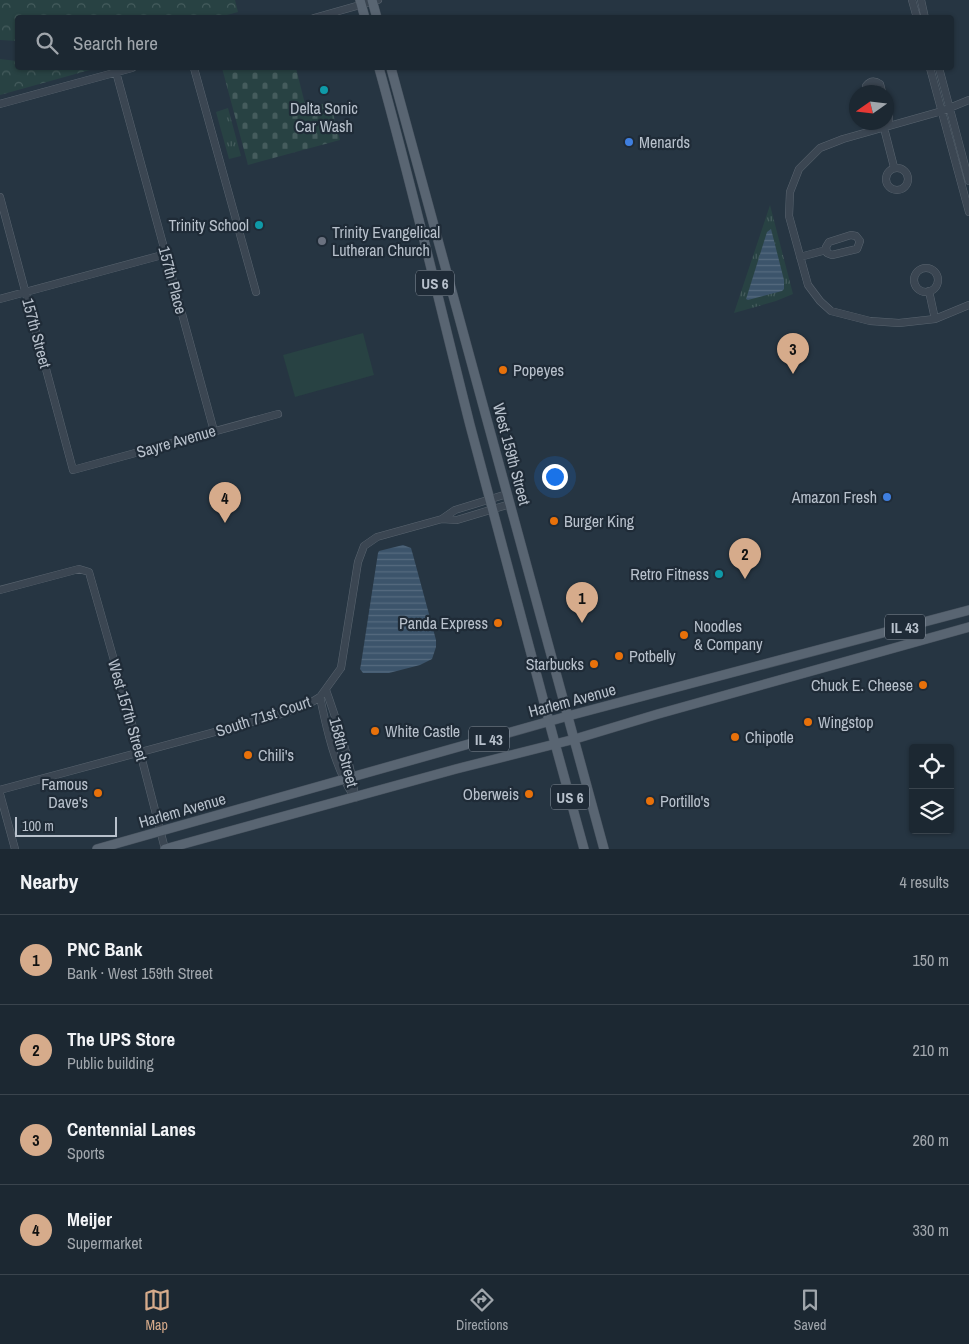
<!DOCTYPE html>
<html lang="en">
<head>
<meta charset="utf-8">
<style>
  body { margin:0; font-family:"Archivo Narrow",sans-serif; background:#29343e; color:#f1f3f6 }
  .controls { position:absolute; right:15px; bottom:15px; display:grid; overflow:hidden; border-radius:5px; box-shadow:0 1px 4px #0004 }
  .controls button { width:45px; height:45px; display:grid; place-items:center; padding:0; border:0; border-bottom:1px solid #3a444d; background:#1c2832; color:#f1f3f6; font:25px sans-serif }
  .compass { position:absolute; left:849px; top:85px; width:45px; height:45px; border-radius:50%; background:#1c2832; box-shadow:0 1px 4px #0004; rotate:256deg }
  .scale { position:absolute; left:15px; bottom:12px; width:102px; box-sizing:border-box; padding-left:5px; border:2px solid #b8c1cc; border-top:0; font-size:14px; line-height:18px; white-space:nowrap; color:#b8c1cc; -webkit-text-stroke:4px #1f2b37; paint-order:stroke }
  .you { position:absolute; left:554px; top:476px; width:18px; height:18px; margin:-12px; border:4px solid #fff; border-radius:50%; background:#1a73e8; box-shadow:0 0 0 8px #1a73e833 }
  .badge { display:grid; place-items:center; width:32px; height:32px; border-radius:50%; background:#d6ab8b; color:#111; font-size:16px; font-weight:700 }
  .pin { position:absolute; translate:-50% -41px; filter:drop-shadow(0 1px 2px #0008) }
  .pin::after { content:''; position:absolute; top:26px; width:18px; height:15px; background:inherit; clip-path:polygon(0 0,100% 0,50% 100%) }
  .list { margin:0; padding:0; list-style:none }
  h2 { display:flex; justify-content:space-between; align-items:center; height:65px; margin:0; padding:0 20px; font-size:21px }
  h2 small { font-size:16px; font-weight:400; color:#a0a6ac }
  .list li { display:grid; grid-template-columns:32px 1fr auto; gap:15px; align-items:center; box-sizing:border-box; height:90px; padding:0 20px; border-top:1px solid #3a444d }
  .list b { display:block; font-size:19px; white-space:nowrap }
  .list p { margin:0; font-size:16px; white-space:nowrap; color:#a0a6ac }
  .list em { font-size:16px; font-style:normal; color:#a0a6ac }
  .icon { flex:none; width:28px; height:28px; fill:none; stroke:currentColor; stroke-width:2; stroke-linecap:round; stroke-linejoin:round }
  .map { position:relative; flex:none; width:969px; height:849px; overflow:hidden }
  .search { position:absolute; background:#1c2832; box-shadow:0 1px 4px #0004; left:15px; right:15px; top:15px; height:55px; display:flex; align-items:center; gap:12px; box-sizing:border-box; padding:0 18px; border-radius:5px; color:#a0a6ac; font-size:19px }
  .sheet { height:425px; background:#1c2832 }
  nav { display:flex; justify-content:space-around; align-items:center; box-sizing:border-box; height:70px; border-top:1px solid #3a444d; background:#1c2832; font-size:14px; color:#a0a6ac }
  nav a { display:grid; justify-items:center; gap:2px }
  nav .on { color:#d6ab8b }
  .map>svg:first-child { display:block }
  .grass { fill:url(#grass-tufts) }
  .forest { fill:url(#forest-crowns) }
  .cemetery { fill:url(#cemetery-stones) }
  .pitch { fill:#284243 }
  .water { fill:url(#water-rules) }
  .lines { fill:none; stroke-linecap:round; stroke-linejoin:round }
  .minor-casing { stroke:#59646f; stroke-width:8 }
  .major-casing { stroke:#47525e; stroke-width:10 }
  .minor { stroke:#3b4652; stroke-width:7 }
  .major { stroke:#596572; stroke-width:9 }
  .culture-dot { fill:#0f9aa8; stroke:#1f2b37; stroke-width:2 }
  .shop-dot { fill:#3f7fe0; stroke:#1f2b37; stroke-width:2 }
  .worship-dot { fill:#6b7280; stroke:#1f2b37; stroke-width:2 }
  .food-dot { fill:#e8710a; stroke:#1f2b37; stroke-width:2 }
  .labels { text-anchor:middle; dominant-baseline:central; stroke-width:4.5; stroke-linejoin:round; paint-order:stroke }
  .shield { fill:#1f2b37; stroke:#8a949f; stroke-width:1 }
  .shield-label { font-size:15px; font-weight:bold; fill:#b8c1cc }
  .poi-label { font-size:16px; fill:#b8c1cc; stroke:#1f2b37; text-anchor:start }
  .street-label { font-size:16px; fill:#b8c1cc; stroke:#1f2b37 }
</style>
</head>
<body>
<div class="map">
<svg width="969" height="849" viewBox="0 0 969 849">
  <defs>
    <pattern id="grass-tufts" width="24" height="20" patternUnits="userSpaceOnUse" patternTransform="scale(1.25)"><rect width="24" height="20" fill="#284243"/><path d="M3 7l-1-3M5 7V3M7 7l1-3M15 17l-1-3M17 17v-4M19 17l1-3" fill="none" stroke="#455c5d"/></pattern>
    <pattern id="forest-crowns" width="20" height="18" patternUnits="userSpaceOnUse" patternTransform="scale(1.25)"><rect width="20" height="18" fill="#284243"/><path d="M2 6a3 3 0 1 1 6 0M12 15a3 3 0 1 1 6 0" fill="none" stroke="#455c5d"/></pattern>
    <pattern id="cemetery-stones" width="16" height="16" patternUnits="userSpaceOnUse" patternTransform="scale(1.25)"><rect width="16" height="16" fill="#284243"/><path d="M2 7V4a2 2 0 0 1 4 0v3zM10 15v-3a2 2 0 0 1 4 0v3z" fill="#455c5d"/></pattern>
    <pattern id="water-rules" width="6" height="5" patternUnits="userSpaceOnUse" patternTransform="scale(1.25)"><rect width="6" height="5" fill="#3c546b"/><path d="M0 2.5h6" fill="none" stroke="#566b7f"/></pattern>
  </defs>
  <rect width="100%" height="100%" fill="#263542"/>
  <!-- grass -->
  <path class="grass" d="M228 108 241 156 229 159 216 112Z
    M770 205 793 294 776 301 734 313Z"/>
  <!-- forest -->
  <path class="forest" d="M0 0H235L238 12 216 18H18L17 41 0 40Z
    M0 59 17 61 18 68H97L0 95Z"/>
  <!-- cemetery -->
  <path class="cemetery" d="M222 68H296L306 108 330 102 340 140 248 165Z"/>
  <!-- pitch -->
  <path class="pitch" d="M363 333 374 375 295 397 283 355Z"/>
  <!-- water -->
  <path class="water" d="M771 229 784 280V289L782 291 748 300 746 299 747 296 767 232Z
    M403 545 411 548 413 555 436 640V647L432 659 420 665 389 673H363L360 669 361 664 378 553 379 551Z"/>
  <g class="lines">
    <!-- minor casing -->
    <g class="minor-casing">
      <path id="minor" d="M912 0 917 18
        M921 0 925 18
        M314 18 378 0
        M194 68 256 292
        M930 68 969 212
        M939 68 969 181
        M116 72 214 431
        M866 92V86C870 81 874 80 880 84L882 92
        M969 100 942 111 843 139 820 148 799 169 790 192 789 216 808 285 820 301 831 311 870 321 899 323 935 319 969 305
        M0 104 132 68
        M884 128 894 167
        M885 128C891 120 889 115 886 106
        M886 179a11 11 0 1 1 22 0a11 11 0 1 1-22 0Z
        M0 197 73 470 278 414
        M851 235 856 236 860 241 857 249 832 255 827 253 826 247 829 242Z
        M800 257 826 250
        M914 280a12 12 0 1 1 24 0a12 12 0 1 1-24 0Z
        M929 291 935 319
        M0 299 166 254
        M442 519 457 520 510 504
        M0 590 79 569 89 572 140 752 165 849
        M326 690C338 725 351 761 355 798
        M320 697C327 731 335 767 353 795
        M0 790 278 715 307 705 320 697 341 668 358 562 364 546 377 537 442 519 455 510 507 494
        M0 794 15 849"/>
    </g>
    <!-- major casing -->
    <g class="major-casing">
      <path id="major" d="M360 0 365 18
        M372 0 377 18
        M379 68C412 186 440 306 470 425 507 567 545 708 584 849
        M391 68 604 849
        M97 849 568 716 969 610
        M165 849 456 769 575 739 658 714 969 627"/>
    </g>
    <!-- minor -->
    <use href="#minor" class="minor"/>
    <!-- major -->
    <use href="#major" class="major"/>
  </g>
  <!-- markers -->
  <g class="culture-dot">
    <circle cx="324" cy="90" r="5"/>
    <circle cx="259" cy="225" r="5"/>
    <circle cx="719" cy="574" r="5"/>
  </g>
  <g class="shop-dot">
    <circle cx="629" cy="142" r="5"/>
    <circle cx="887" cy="497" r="5"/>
  </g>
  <circle class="worship-dot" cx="322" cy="241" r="5"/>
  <g class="food-dot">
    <circle cx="503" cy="370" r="5"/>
    <circle cx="554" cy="521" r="5"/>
    <circle cx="498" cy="623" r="5"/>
    <circle cx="684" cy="635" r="5"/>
    <circle cx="619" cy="656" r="5"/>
    <circle cx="594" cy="664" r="5"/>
    <circle cx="923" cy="685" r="5"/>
    <circle cx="808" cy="722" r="5"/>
    <circle cx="375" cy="731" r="5"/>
    <circle cx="735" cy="737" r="5"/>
    <circle cx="248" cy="755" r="5"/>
    <circle cx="98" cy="793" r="5"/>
    <circle cx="529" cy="794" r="5"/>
    <circle cx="650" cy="801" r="5"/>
  </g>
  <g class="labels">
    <!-- shield labels -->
    <g class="shield">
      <rect x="416" y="270.5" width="38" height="25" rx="4"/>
      <rect x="885" y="614.5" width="40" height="25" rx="4"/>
      <rect x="469" y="726.5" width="40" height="25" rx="4"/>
      <rect x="551" y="784.5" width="38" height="25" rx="4"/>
    </g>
    <g class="shield-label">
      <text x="435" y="283">US 6</text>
      <text x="905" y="627">IL 43</text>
      <text x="489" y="739">IL 43</text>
      <text x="570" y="797">US 6</text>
    </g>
    <!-- poi labels -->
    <g class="poi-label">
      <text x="324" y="108" text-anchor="middle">Delta Sonic<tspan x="324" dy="18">Car Wash</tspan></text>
      <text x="639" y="142">Menards</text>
      <text x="249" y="225" text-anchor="end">Trinity School</text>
      <text x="332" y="232">Trinity Evangelical<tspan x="332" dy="18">Lutheran Church</tspan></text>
      <text x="513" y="370">Popeyes</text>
      <text x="877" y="497" text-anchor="end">Amazon Fresh</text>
      <text x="564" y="521">Burger King</text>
      <text x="709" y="574" text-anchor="end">Retro Fitness</text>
      <text x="488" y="623" text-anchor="end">Panda Express</text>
      <text x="694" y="626">Noodles<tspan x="694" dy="18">&amp; Company</tspan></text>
      <text x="629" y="656">Potbelly</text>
      <text x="584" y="664" text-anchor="end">Starbucks</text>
      <text x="913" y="685" text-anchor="end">Chuck E. Cheese</text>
      <text x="818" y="722">Wingstop</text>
      <text x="385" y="731">White Castle</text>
      <text x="745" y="737">Chipotle</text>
      <text x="258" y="755">Chili's</text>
      <text x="88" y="784" text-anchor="end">Famous<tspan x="88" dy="18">Dave's</tspan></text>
      <text x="519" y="794" text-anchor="end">Oberweis</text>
      <text x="660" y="801">Portillo's</text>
    </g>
    <!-- street labels -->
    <g class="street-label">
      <text transform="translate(173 280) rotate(75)">157th Place</text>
      <text transform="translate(37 333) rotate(75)">157th Street</text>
      <text transform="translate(176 441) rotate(-16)">Sayre Avenue</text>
      <text transform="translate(512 454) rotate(75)">West 159th Street</text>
      <text transform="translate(572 700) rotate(-15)">Harlem Avenue</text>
      <text transform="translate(128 710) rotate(74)">West 157th Street</text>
      <text transform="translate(263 716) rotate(-18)">South 71st Court</text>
      <text transform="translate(344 752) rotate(75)">158th Street</text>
      <text transform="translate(182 810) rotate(-16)">Harlem Avenue</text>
    </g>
  </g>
</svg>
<div class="controls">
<button><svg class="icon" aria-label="locate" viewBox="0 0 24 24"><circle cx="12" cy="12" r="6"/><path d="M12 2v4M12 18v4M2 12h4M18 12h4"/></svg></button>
<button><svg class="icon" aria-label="layers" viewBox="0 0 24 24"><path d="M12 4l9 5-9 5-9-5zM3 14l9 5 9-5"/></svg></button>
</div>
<svg class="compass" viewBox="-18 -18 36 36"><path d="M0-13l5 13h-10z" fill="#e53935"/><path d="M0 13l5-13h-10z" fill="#a0a6ac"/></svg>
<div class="scale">100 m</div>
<div class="you"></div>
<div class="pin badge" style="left:582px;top:623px">1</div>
<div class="pin badge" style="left:745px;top:579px">2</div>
<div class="pin badge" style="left:793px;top:374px">3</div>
<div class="pin badge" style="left:225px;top:523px">4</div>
<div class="search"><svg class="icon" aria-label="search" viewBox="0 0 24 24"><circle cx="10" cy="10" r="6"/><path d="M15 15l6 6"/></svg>Search here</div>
</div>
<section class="sheet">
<h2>Nearby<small>4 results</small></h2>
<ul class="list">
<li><span class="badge">1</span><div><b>PNC Bank</b><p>Bank · West 159th Street</p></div><em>150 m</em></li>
<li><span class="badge">2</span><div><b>The UPS Store</b><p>Public building</p></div><em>210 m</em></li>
<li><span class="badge">3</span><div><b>Centennial Lanes</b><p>Sports</p></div><em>260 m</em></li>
<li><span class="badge">4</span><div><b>Meijer</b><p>Supermarket</p></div><em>330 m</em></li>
</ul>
</section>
<nav>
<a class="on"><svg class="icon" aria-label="map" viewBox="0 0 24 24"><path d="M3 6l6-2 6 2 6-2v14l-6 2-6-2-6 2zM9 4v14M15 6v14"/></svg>Map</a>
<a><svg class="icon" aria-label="directions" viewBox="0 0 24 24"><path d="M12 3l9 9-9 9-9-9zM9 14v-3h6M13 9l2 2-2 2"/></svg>Directions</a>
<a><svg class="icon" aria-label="saved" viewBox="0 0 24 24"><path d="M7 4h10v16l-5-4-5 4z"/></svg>Saved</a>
</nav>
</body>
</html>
